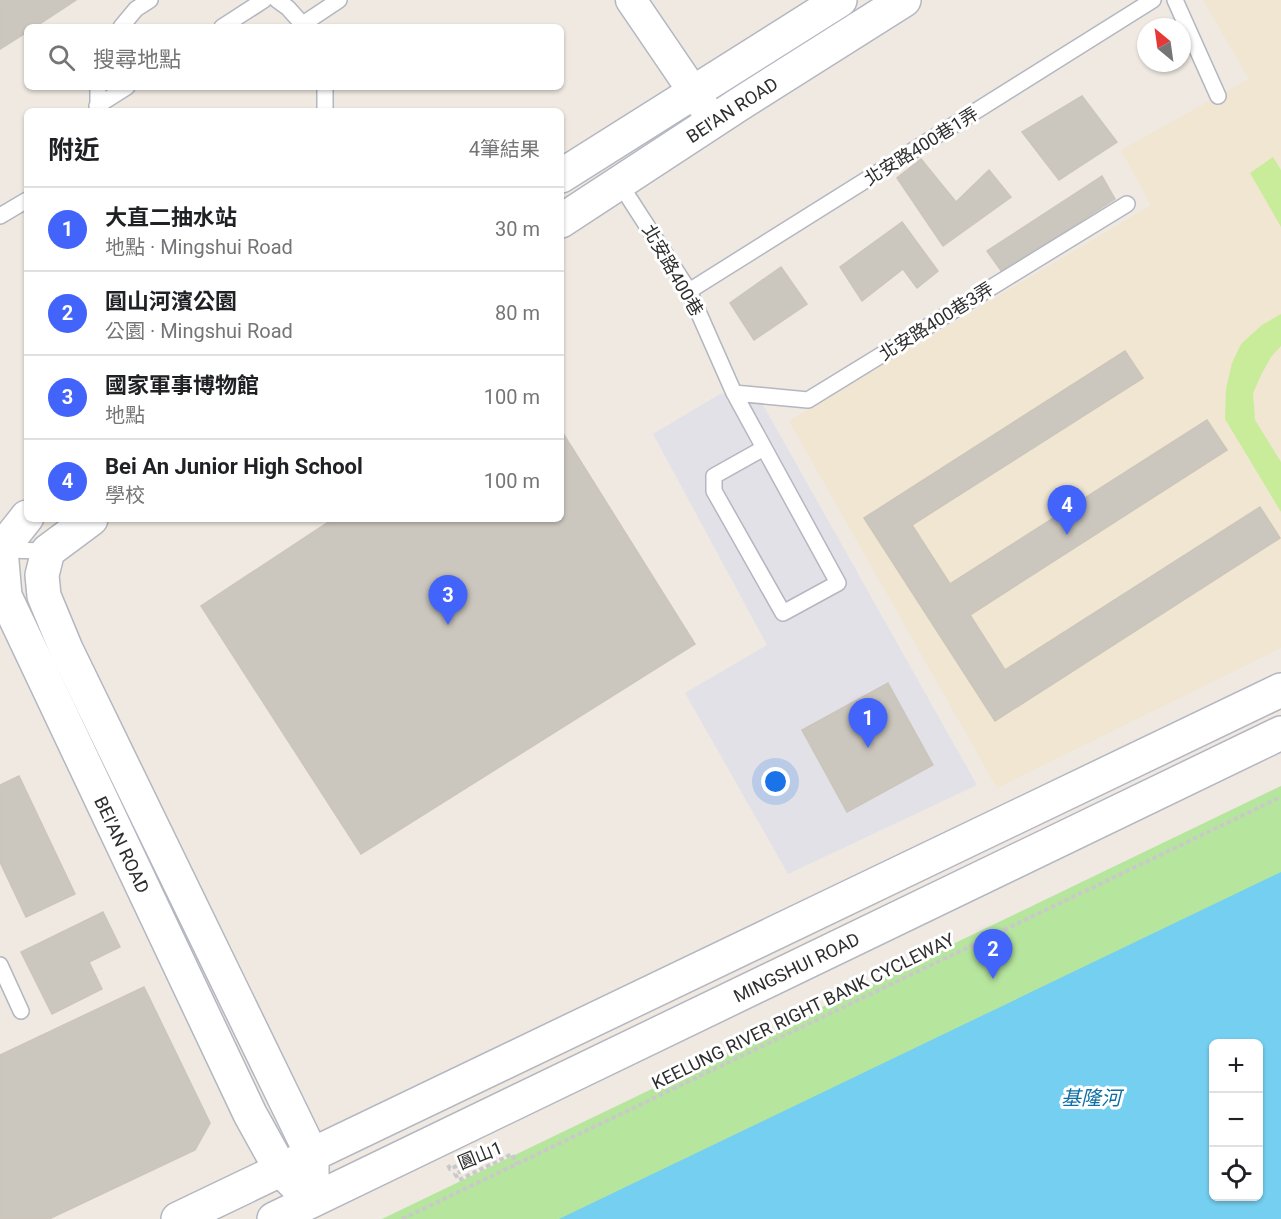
<!DOCTYPE html>
<html lang="zh-TW">
<head>
<meta charset="utf-8">
<style>
  body { margin:0; font-family:Roboto,"Noto Sans TC",sans-serif; background:#f6f6f6; color:#202124 }
  .controls { position:absolute; right:18px; bottom:18px; display:grid; overflow:hidden; border-radius:9px; box-shadow:0 2px 4px #0004 }
  .controls button { width:54px; height:54px; display:grid; place-items:center; padding:0; border:0; border-bottom:2px solid #e0e0e0; background:#fff; color:#202124; font:30px sans-serif }
  .compass { position:absolute; left:1137px; top:18px; width:54px; height:54px; border-radius:50%; background:#fff; box-shadow:0 2px 4px #0004; rotate:331deg }
  .you { position:absolute; left:776px; top:782px; width:21px; height:21px; margin:-15px; border:4px solid #fff; border-radius:50%; background:#1a73e8; box-shadow:0 0 0 9px #1a73e833 }
  .badge { display:grid; place-items:center; width:39px; height:39px; border-radius:50%; background:#4264fb; color:#fff; font-size:20px; font-weight:700 }
  .pin { position:absolute; translate:-50% -50px; filter:drop-shadow(0 2px 3px #0008) }
  .pin::after { content:''; position:absolute; top:32px; width:21px; height:18px; background:inherit; clip-path:polygon(0 0,100% 0,50% 100%) }
  .list { margin:0; padding:0; list-style:none }
  h2 { display:flex; justify-content:space-between; align-items:center; height:78px; margin:0; padding:0 24px; font-size:26px }
  h2 small { font-size:20px; font-weight:400; color:#757577 }
  .list li { display:grid; grid-template-columns:39px 1fr auto; gap:18px; align-items:center; box-sizing:border-box; height:84px; padding:0 24px; border-top:2px solid #e0e0e0 }
  .list b { display:block; font-size:22px; white-space:nowrap }
  .list p { margin:0; font-size:20px; white-space:nowrap; color:#757577 }
  .list em { font-size:20px; font-style:normal; color:#757577 }
  .icon { flex:none; width:33px; height:33px; fill:none; stroke:currentColor; stroke-width:2; stroke-linecap:round; stroke-linejoin:round }
  .map { position:relative; flex:none; width:1281px; height:1219px; overflow:hidden }
  .search { position:absolute; background:#fff; box-shadow:0 2px 4px #0004; left:24px; top:24px; width:540px; height:66px; display:flex; align-items:center; gap:15px; box-sizing:border-box; padding:0 21px; border-radius:9px; color:#757577; font-size:22px }
  .panel { position:absolute; background:#fff; box-shadow:0 2px 4px #0004; left:24px; top:108px; width:540px; height:414px; border-radius:9px }
  .map>svg:first-child { display:block }
  .industrial { fill:#e3e1e8 }
  .education { fill:#f0e6d1 }
  .green { fill:#b6e59e }
  .pitch { fill:#c9ec9a }
  .water { fill:#75cff0; fill-rule:evenodd }
  .building { fill:#cbc7bf; stroke:#cbc5ba; stroke-width:1.5 }
  .lines { fill:none; stroke-linecap:round; stroke-linejoin:round }
  .lane-casing { stroke:#b4b7c1; stroke-width:18 }
  .street-casing { stroke:#b4b7c1; stroke-width:33 }
  .secondary-casing { stroke:#b4b7c1; stroke-width:36 }
  .path { stroke:#c9c9c9; stroke-width:4; stroke-dasharray:4.5 3; stroke-linecap:butt }
  .lane { stroke:#fff; stroke-width:15 }
  .street { stroke:#fff; stroke-width:30 }
  .secondary { stroke:#fff; stroke-width:33 }
  .labels { text-anchor:middle; dominant-baseline:central; stroke-width:6; stroke-linejoin:round; paint-order:stroke }
  .street-label { font-size:18px; fill:#2e2e2e; stroke:#fff }
  .water-label { font-size:20px; font-style:italic; fill:#0d6fa3; stroke:#fff }
</style>
</head>
<body>
<div class="map">
<svg width="1281" height="1219" viewBox="0 0 1281 1219">
  <rect width="100%" height="100%" fill="#efe9e1"/>
  <!-- industrial -->
  <path class="industrial" d="M734 393 757 394 977 785 788 874 685 693 767 645 653 434 720 394Z"/>
  <!-- education -->
  <path class="education" d="M1203 0H1281V648L997 788 789 421 1151 205 1121 150 1249 79Z"/>
  <!-- green -->
  <path class="green" d="M1281 786V896L608 1219H382Z"/>
  <!-- pitch -->
  <path class="pitch" d="M1273 157 1281 170V227L1250 173Z
    M1281 314V346L1271 357 1261 375 1253 393 1255 420 1281 462V512L1225 419 1226 389 1232 363 1241 344 1262 325Z"/>
  <!-- water -->
  <path class="water" d="M1281 872V1219H559ZM1214 1044H1258V1196H1214Z"/>
  <!-- building -->
  <path class="building" d="M0 0H76L35 27H27V32L0 49Z
    M1082 96 1117 142 1059 180 1022 132Z
    M921 159 956 202 989 170 1011 197 943 246 897 178Z
    M1102 176 1115 199 1002 272 987 251Z
    M902 222 938 271 917 288 903 269 862 301 840 267Z
    M781 267 807 304 754 340 730 303Z
    M1125 351 1143 378 912 525 950 584 1207 420 1227 450 970 615 1005 670 1260 507 1280 538 995 721 864 518Z
    M561 430 695 644 361 854 201 606 333 519H561Z
    M888 683 933 765 847 812 802 730Z
    M19 776 75 894 26 917 0 862V785Z
    M103 912 120 947 89 962 102 989 52 1014 21 952Z
    M144 987 210 1123 195 1150 49 1219H0V1055Z"/>
  <g class="lines">
    <!-- lane casing -->
    <g class="lane-casing">
      <path id="lane" d="M277 0 288 8 305 27
        M1175 0 1218 96
        M303 24 339 0
        M121 27 136 9 150 0
        M222 27 264 0
        M97 106 127 87
        M98 111V87
        M325 111V87
        M620 184 689 291 734 393 838 583 783 613 714 491V476L764 448
        M0 216 27 200
        M689 291 1153 0
        M734 393 808 400 1127 204
        M3 550 48 551
        M0 965 21 1011"/>
    </g>
    <!-- street casing -->
    <g class="street-casing">
      <path id="street" d="M631 0 714 122"/>
    </g>
    <!-- secondary casing -->
    <g class="secondary-casing">
      <g id="secondary">
        <path d="M561 176 840 0"/>
        <path id="s1" d="M561 221 738 105 904 0"/>
        <path id="s2" d="M27 517 1 550 5 596 250 1114 281 1170 296 1185"/>
        <path d="M91 519 48 551 42 575 44 596 66 649 312 1155V1175"/>
        <path d="M178 1219 1281 690"/>
        <path id="s3" d="M274 1219 1281 733"/>
      </g>
    </g>
    <!-- path -->
    <path class="path" d="M448 1165 450 1169 463 1163 466 1169 455 1174 459 1180 512 1154 517 1164
      M402 1219 1281 797"/>
    <!-- lane -->
    <use href="#lane" class="lane"/>
    <!-- street -->
    <use href="#street" class="street"/>
    <!-- secondary -->
    <use href="#secondary" class="secondary"/>
  </g>
  <g class="labels">
    <!-- street labels -->
    <g class="street-label">
      <text stroke="none"><textPath href="#s1" startOffset="204">BEI'AN ROAD</textPath></text>
      <text transform="translate(921 146) rotate(-32)">北安路400巷1弄</text>
      <text transform="translate(673 270) rotate(60)">北安路400巷</text>
      <text transform="translate(936 321) rotate(-32)">北安路400巷3弄</text>
      <text stroke="none"><textPath href="#s2" startOffset="363">BEI'AN ROAD</textPath></text>
      <text stroke="none"><textPath href="#s3" startOffset="580">MINGSHUI ROAD</textPath></text>
      <text transform="translate(803 1011) rotate(-26)">KEELUNG RIVER RIGHT BANK CYCLEWAY</text>
      <text transform="translate(480 1155) rotate(-22)">圓山1</text>
    </g>
    <!-- water labels -->
    <g class="water-label">
      <text x="1091" y="1098">基隆河</text>
    </g>
  </g>
</svg>
<div class="controls">
<button>+</button>
<button>−</button>
<button><svg class="icon" aria-label="locate" viewBox="0 0 24 24"><circle cx="12" cy="12" r="6"/><path d="M12 2v4M12 18v4M2 12h4M18 12h4"/></svg></button>
</div>
<svg class="compass" viewBox="-18 -18 36 36"><path d="M0-13l5 13h-10z" fill="#e53935"/><path d="M0 13l5-13h-10z" fill="#757577"/></svg>
<div class="you"></div>
<div class="pin badge" style="left:868px;top:748px">1</div>
<div class="pin badge" style="left:993px;top:979px">2</div>
<div class="pin badge" style="left:448px;top:625px">3</div>
<div class="pin badge" style="left:1067px;top:535px">4</div>
<div class="search"><svg class="icon" aria-label="search" viewBox="0 0 24 24"><circle cx="10" cy="10" r="6"/><path d="M15 15l6 6"/></svg>搜尋地點</div>
<section class="panel">
<h2>附近<small>4筆結果</small></h2>
<ul class="list">
<li><span class="badge">1</span><div><b>大直二抽水站</b><p>地點 · Mingshui Road</p></div><em>30 m</em></li>
<li><span class="badge">2</span><div><b>圓山河濱公園</b><p>公園 · Mingshui Road</p></div><em>80 m</em></li>
<li><span class="badge">3</span><div><b>國家軍事博物館</b><p>地點</p></div><em>100 m</em></li>
<li><span class="badge">4</span><div><b>Bei An Junior High School</b><p>學校</p></div><em>100 m</em></li>
</ul>
</section>
</div>
</body>
</html>
